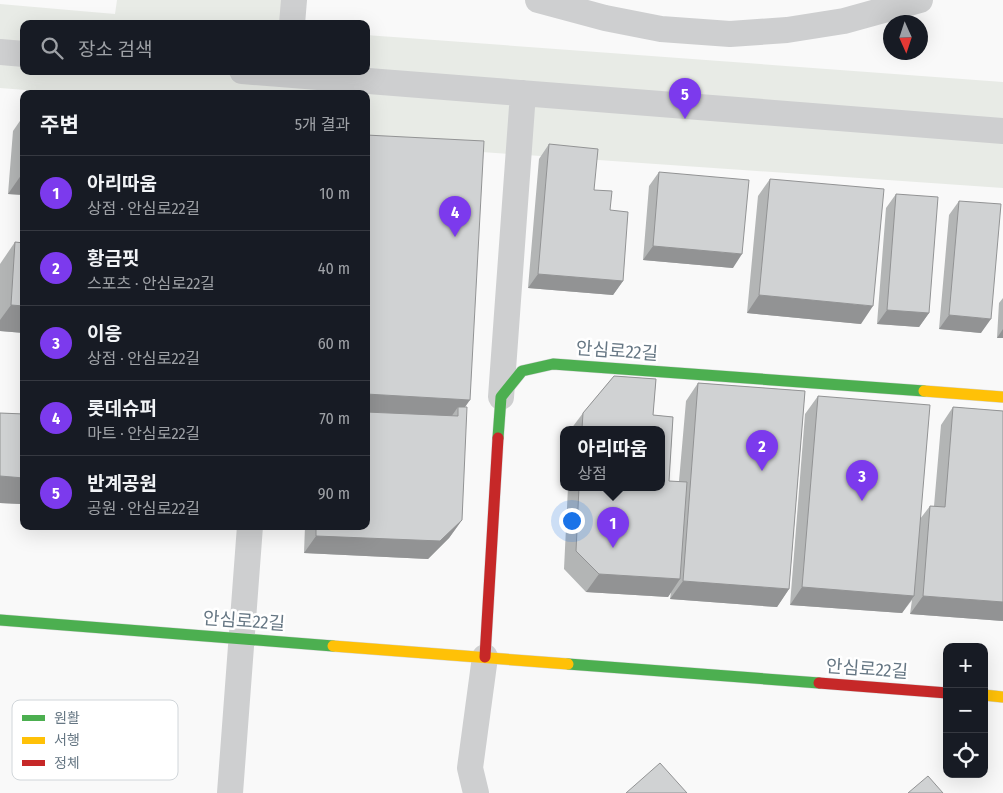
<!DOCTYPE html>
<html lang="ko">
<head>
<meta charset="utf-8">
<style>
  body { margin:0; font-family:"Fira Sans Condensed","Noto Sans KR",sans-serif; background:#20242c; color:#f1f3f6 }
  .controls { position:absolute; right:15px; bottom:15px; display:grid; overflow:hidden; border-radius:10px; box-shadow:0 5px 20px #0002 }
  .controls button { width:45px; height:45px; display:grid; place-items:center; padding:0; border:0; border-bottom:1px solid #363941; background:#171b24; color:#f1f3f6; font:25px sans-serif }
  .compass { position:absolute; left:883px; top:15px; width:45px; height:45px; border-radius:50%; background:#171b24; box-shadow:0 5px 20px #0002; rotate:177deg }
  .you { position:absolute; left:571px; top:520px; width:18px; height:18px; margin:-12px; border:4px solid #fff; border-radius:50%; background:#1a73e8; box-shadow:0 0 0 8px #1a73e833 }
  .badge { display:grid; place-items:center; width:32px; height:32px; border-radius:50%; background:#7c3aed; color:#fff; font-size:16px; font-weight:700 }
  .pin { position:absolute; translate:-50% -41px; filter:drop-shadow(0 1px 2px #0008) }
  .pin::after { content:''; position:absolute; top:26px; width:18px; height:15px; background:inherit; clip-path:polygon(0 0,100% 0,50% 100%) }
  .popup { position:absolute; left:560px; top:426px; width:105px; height:65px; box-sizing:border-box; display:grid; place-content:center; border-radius:10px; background:#171b24; filter:drop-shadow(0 1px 4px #0005); font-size:16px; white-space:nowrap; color:#9ea1a6 }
  .popup b { font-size:19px; color:#f1f3f6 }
  .popup::after { content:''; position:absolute; left:50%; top:100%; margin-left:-10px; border:10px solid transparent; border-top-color:#171b24 }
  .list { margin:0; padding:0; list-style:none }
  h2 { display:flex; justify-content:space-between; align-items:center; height:65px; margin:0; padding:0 20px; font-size:21px }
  h2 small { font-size:16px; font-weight:400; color:#9ea1a6 }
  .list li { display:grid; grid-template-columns:32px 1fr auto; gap:15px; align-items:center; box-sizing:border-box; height:75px; padding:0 20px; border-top:1px solid #363941 }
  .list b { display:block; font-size:19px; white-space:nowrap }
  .list p { margin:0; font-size:16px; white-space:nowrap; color:#9ea1a6 }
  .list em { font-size:16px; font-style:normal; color:#9ea1a6 }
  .icon { flex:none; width:28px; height:28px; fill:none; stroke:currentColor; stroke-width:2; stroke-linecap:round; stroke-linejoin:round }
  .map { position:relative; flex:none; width:1003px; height:793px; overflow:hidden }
  .search { position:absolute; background:#171b24; box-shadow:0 5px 20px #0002; left:20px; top:20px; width:350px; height:55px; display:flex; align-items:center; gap:12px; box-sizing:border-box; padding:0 18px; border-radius:10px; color:#9ea1a6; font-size:19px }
  .panel { position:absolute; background:#171b24; box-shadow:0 5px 20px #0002; left:20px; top:90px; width:350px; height:440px; border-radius:10px }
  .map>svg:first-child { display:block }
  .green { fill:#e8ebe6 }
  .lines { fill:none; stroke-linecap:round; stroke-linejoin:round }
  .fast-casing { stroke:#d5d6d7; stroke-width:12 }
  .slow-casing { stroke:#d5d6d7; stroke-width:12 }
  .jam-casing { stroke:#d5d6d7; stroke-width:12 }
  .street { stroke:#cecfd0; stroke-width:26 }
  .fast { stroke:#4caf50; stroke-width:11 }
  .slow { stroke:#ffc107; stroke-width:11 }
  .jam { stroke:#c62828; stroke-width:11 }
  .wall { fill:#b3b5b5 }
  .shaded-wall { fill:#929394 }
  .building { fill:#d0d2d3; stroke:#929394 }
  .labels { text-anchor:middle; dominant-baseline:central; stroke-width:5; stroke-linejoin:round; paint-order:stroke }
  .street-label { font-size:18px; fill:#657683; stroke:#fff }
  .key { fill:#fff; stroke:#d1d6da; stroke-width:1 }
  .key-label { font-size:14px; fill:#657683 }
</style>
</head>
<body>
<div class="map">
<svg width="1003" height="793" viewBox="0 0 1003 793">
  <rect width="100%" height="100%" fill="#f9f9f9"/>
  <!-- green -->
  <path class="green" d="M117 0H294L292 24H24V71H366V35L1003 82V188L366 144V94H76L0 88V4L115 14Z"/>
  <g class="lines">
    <!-- fast casing -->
    <g class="fast-casing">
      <path id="fast" d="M498 438 501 397 522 371 553 364 924 391
        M0 620 333 646
        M568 664 819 683"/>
    </g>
    <!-- slow casing -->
    <g class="slow-casing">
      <path id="slow" d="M924 391 1003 397
        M333 646 568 664
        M984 695 1003 697"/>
    </g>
    <!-- jam casing -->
    <g class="jam-casing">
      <path id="jam" d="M485 657 498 438
        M819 683 947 693"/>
    </g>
    <!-- street -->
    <path class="street" d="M538 0 605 18 661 29 730 34 787 30 844 21 920 0
      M292 24 294 0
      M0 52 24 54
      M242 71 1003 131
      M501 397 523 93
      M230 793 250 526
      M476 793 470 768 485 657"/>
    <!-- fast -->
    <use href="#fast" class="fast"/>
    <!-- slow -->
    <use href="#slow" class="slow"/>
    <!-- jam -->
    <use href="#jam" class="jam"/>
  </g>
  <!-- wall -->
  <path class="wall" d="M24 115V195L8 194 13 131Z
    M366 135 464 407 462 520 449 538 428 559 304 553 305 526H366Z
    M549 144 594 190 610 210 623 281 613 295 528 288 539 159Z
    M659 172 733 268 643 260 649 186Z
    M770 179 861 324 747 313 758 196Z
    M896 194 929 313 919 327 877 324 886 208Z
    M959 201 981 333 939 329 949 215Z
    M15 242 24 333 0 331V264Z
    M1003 298V338H997L999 303Z
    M614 376 656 379 653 415 673 417 669 481H679L686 401 698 383 805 391 789 589 777 607 670 599 671 592 668 597 586 592 564 569 568 487H662V429H571L583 413Z
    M818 396 920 519 930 506H934L941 425 953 407 1003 411V621L910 614 912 600 902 613 790 605 805 414Z
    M0 413 24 414V514H22L21 504 0 503Z"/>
  <!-- shaded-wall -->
  <path class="shaded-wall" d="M24 171V195L8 194Z
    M653 246 742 254 733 268 643 260Z
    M538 274 623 281 613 295 528 288Z
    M759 295 873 306 861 324 747 313Z
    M11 305 24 306V333L0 331V320Z
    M887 310 929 313 919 327 877 324Z
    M949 315 991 319 981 333 939 329Z
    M1003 329V338H997Z
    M366 394 470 400 458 417V407L451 417 366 412Z
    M0 476 24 478V501L21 504 0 503Z
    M462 520 449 538 428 559 304 553 316 536Z
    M599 574 680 579 668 597 586 592Z
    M683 581 789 589 777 607 670 599Z
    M802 587 914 596 902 613 790 605Z
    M923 596 1003 602V621L910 614Z"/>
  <!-- building -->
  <path class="building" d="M366 135 484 141 470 400 366 394Z
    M549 144 598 149 594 190 612 191 610 210 628 212 623 281 538 274Z
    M659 172 749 180 742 254 653 246Z
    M770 179 884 189 873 306 759 295Z
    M896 194 938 197 929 313 887 310Z
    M959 201 1001 204 991 319 949 315Z
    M15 242 24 243V306L11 305Z
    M614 376 656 379 653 415 673 417 669 481 687 482 680 579 599 574 576 551 579 487H662V429H582L583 413Z
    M698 383 805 391 789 589 683 581Z
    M818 396 930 405 914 596 802 587Z
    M458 407H467L462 520 440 541 316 536V526H366V412L458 416Z
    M953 407 1003 411V602L923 596 930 506 945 507Z
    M0 413 24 414V478L0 476Z
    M660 763 687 793H626Z
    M928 776 943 793H908Z"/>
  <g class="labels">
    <!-- street labels -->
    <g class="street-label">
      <text transform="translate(617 351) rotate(4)">안심로22길</text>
      <text transform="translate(244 621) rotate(4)">안심로22길</text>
      <text transform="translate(867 669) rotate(4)">안심로22길</text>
    </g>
  </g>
  <!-- legend -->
  <rect x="12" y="700" width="166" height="80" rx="8" class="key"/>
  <rect x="22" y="715" width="23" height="6" fill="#4caf50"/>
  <rect x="22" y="737" width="23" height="7" fill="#ffc107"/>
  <rect x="22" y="760" width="23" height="6" fill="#c62828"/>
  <g class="key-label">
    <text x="54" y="723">원활</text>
    <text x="54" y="745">서행</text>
    <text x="54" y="768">정체</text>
  </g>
</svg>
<div class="controls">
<button>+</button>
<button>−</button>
<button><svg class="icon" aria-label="locate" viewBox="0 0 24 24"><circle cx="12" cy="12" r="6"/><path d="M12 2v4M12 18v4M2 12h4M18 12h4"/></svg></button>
</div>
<svg class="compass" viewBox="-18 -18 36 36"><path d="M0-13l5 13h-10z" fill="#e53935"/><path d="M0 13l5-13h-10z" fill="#9ea1a6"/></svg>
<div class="you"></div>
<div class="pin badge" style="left:613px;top:548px">1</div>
<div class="popup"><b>아리따움</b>상점</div>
<div class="pin badge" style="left:762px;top:471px">2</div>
<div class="pin badge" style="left:862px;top:501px">3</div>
<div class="pin badge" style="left:455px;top:237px">4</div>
<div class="pin badge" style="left:685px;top:119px">5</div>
<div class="search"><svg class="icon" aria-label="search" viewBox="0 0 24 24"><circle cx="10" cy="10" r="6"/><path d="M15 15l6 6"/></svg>장소 검색</div>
<section class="panel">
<h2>주변<small>5개 결과</small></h2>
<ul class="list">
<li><span class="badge">1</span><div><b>아리따움</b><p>상점 · 안심로22길</p></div><em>10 m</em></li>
<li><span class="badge">2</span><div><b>황금핏</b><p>스포츠 · 안심로22길</p></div><em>40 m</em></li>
<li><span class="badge">3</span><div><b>이응</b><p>상점 · 안심로22길</p></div><em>60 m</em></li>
<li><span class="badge">4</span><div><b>롯데슈퍼</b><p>마트 · 안심로22길</p></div><em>70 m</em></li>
<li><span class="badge">5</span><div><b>반계공원</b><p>공원 · 안심로22길</p></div><em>90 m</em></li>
</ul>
</section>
</div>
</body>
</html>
